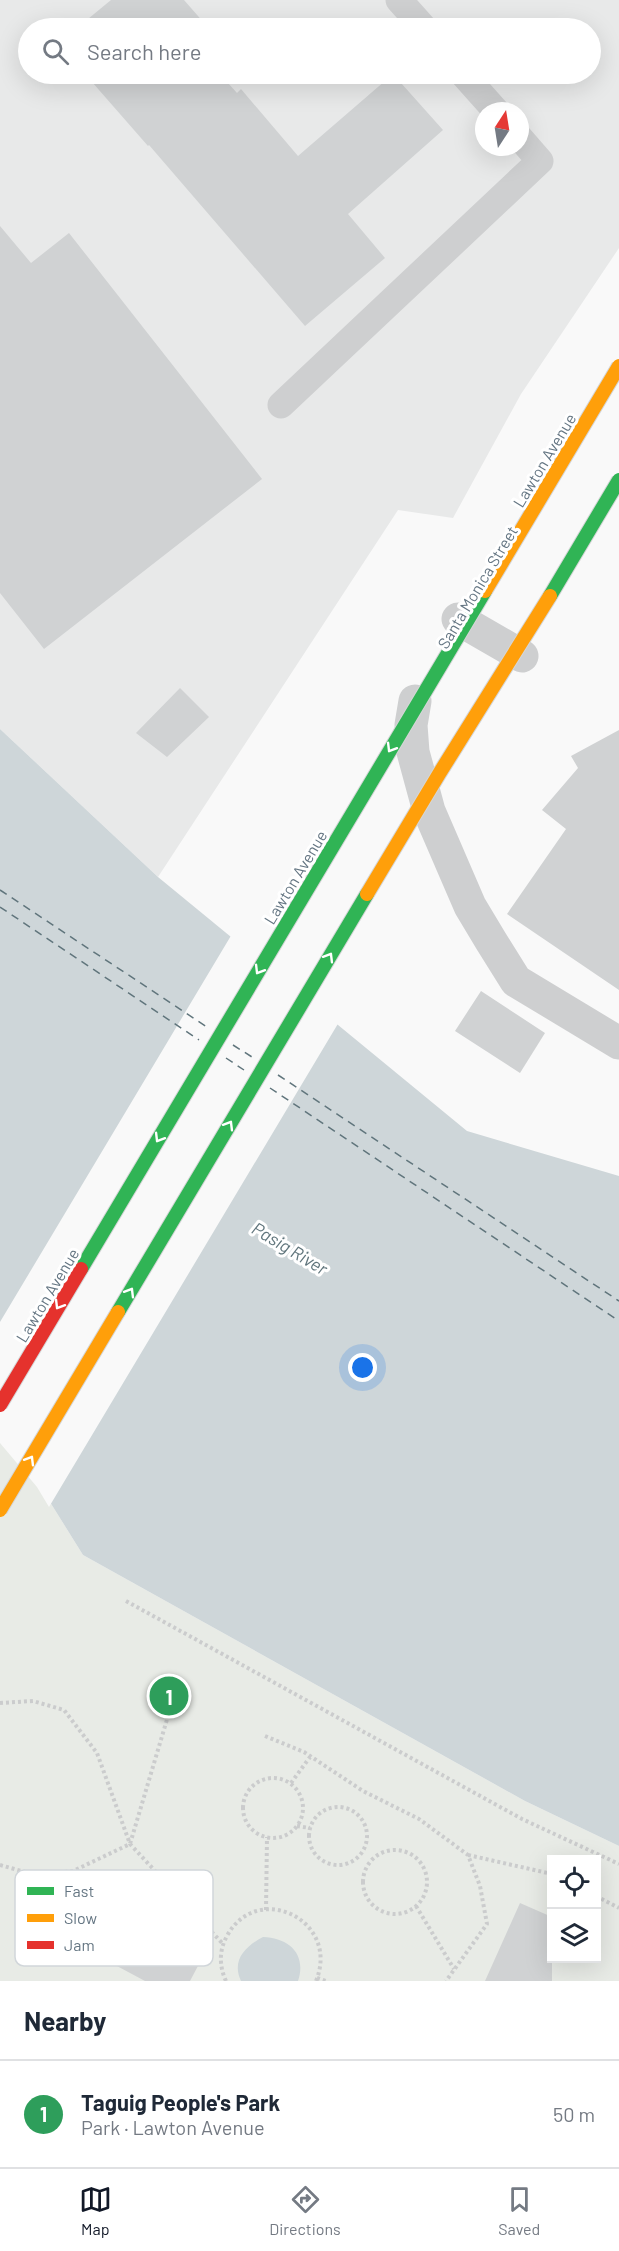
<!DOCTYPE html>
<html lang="en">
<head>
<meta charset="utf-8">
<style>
  body { margin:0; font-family:Barlow,sans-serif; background:#f2f2f3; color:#1f2937 }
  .controls { position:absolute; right:18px; bottom:18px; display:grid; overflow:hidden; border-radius:0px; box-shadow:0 6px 24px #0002 }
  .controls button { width:54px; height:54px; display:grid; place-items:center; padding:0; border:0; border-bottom:2px solid #e0e1e3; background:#fff; color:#1f2937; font:30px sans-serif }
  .compass { position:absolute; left:475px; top:102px; width:54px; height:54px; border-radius:50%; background:#fff; box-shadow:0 6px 24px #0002; rotate:12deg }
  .you { position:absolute; left:363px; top:1368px; width:21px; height:21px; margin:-15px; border:4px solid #fff; border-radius:50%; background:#1a73e8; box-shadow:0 0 0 9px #1a73e833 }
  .badge { display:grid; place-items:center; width:39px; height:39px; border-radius:50%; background:#111827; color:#fff; font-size:20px; font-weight:700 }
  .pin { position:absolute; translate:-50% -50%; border:3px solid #fff; box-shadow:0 2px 6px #0006 }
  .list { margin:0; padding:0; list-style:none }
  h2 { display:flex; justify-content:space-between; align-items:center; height:78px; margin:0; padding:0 24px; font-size:26px }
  h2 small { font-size:20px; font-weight:400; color:#747a83 }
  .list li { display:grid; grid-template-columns:39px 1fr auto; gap:18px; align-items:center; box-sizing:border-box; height:108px; padding:0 24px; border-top:2px solid #e0e1e3 }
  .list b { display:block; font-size:22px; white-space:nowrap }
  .list p { margin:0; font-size:20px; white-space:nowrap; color:#747a83 }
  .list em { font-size:20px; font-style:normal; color:#747a83 }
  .icon { flex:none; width:33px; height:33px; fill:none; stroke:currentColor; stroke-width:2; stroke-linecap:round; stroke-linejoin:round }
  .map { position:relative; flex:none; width:619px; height:1981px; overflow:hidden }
  .search { position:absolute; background:#fff; box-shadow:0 6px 24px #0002; left:18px; right:18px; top:18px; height:66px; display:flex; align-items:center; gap:15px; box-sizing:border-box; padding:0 21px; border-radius:33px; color:#747a83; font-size:22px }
  .sheet { height:186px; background:#fff }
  nav { display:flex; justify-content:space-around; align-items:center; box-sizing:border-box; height:84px; border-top:2px solid #e0e1e3; background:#fff; font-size:16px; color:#747a83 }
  nav a { display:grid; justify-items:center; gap:3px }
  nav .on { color:#111827 }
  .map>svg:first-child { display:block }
  .built { fill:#e8e9e9; fill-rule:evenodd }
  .green { fill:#e8ebe6; fill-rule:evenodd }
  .water { fill:#ced6d9 }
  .pier { fill:#f9f9f9 }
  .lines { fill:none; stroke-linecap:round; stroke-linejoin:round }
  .ferry { stroke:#60757c; stroke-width:1.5; stroke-dasharray:8 6; stroke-linecap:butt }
  .building { fill:#d0d2d3 }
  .path { stroke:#cbcccd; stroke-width:4; stroke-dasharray:3 3; stroke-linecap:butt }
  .lane { stroke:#cecfd0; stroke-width:27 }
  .street { stroke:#cecfd0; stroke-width:33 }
  .fast-bridge-casing { stroke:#d5d6d7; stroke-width:16; stroke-linecap:butt }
  .slow-bridge-casing { stroke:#d5d6d7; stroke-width:16; stroke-linecap:butt }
  .jam-bridge-casing { stroke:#d5d6d7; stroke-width:16; stroke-linecap:butt }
  .fast-bridge { stroke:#30b455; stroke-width:14 }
  .slow-bridge { stroke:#ff9f0a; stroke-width:14 }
  .jam-bridge { stroke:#e5322d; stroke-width:14 }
  .oneway { stroke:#fff }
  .labels { text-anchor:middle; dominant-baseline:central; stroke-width:6; stroke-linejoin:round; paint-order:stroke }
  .street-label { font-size:16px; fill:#657683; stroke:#fff }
  .water-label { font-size:18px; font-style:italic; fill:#60757c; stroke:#fff }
  .key { fill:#fff; stroke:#d1d6da; stroke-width:1.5 }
  .key-label { font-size:16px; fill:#657683 }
</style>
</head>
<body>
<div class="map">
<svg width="619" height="1981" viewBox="0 0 619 1981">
  <rect width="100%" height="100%" fill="#f9f9f9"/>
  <!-- built -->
  <path class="built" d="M0 0H619V248L521 394 453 518 398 510 158 877 0 729ZM28 28H590V74H28ZM484 111H520V147H484Z"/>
  <!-- green -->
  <path class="green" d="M0 1438 40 1486 83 1555 525 1801 619 1846V1981H0ZM552 1860H596V1958H552Z"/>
  <!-- water -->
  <path class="water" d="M0 729 158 877 467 1131 619 1176V1846L525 1801 83 1555 40 1486 0 1438Z
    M263 1937C289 1938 307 1954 298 1981H241C231 1960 246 1946 263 1937Z"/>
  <!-- pier -->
  <path class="pier" d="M232 934 339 1022 49 1507 37 1487 0 1443V1322Z"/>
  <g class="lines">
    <!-- ferry -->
    <path class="ferry" d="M0 890 207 1027
      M0 907 199 1040
      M233 1045 252 1057
      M226 1058 244 1070
      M278 1075 619 1301
      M270 1088 619 1321"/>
  </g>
  <!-- building -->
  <path class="building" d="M111 0H184L205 24 199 28H77Z
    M85 74H220L237 93 241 89 298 156 393 74 443 130 348 214 385 258 305 326 149 145 148 146Z
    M0 226 31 263 69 233 262 479 44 649 0 593Z
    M180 688 209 717 167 757 136 733Z
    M619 730V990L507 914 566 829 542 810 578 768 571 756Z
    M481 991 545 1033 520 1073 455 1031Z
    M100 1889 208 1947 190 1981H145L72 1942Z
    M520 1903 552 1917V1981H485Z"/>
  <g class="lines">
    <!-- path -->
    <path class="path" d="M126 1601 522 1819 619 1864
      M0 1703 33 1701 64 1710 97 1753 130 1844 223 1944
      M265 1736 304 1752 363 1791 419 1819 468 1855 480 1886 487 1924 446 1981
      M243 1808a30 30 0 1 1 60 0a30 30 0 1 1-60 0Z
      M291 1783 310 1757
      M309 1836a29 29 0 1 1 58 0a29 29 0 1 1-58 0Z
      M297 1826 310 1828
      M363 1882a32 32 0 1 1 64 0a32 32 0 1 1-64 0Z
      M468 1855 552 1874
      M0 1865 36 1875 73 1871 130 1844 171 1706 182 1710
      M596 1896 619 1908
      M416 1906 454 1969
      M266 1910 267 1837
      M317 1978 326 1981
      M226 1981C219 1966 219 1950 227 1936 257 1880 341 1920 316 1981"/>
    <!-- lane -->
    <path class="lane" d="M399 0 424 28
      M463 74 496 111
      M281 405 540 161 520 138"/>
    <!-- street -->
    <path class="street" d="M458 619 522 656
      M415 701 411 725 413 752 429 811 470 906 491 941 516 981 619 1043"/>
    <!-- fast-bridge casing -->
    <g class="fast-bridge-casing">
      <path id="fast-bridge" d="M550 596 619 480
        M81 1269 485 591
        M118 1312 367 894"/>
    </g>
    <!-- slow-bridge casing -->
    <g class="slow-bridge-casing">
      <path id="slow-bridge" d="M485 591 619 366
        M367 894 439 774 550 596
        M0 1510 118 1312"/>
    </g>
    <!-- jam-bridge casing -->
    <g class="jam-bridge-casing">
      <path id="jam-bridge" d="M0 1405 81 1269"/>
    </g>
    <!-- fast-bridge -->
    <use href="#fast-bridge" class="fast-bridge"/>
    <!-- slow-bridge -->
    <use href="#slow-bridge" class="slow-bridge"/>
    <!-- jam-bridge -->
    <use href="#jam-bridge" class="jam-bridge"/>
  </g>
  <!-- one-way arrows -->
  <defs><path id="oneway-chevron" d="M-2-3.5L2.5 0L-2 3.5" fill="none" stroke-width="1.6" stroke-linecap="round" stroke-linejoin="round" transform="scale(1.5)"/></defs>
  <g class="oneway">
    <use href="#oneway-chevron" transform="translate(391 748) rotate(121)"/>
    <use href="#oneway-chevron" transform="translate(329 957) rotate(-59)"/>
    <use href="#oneway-chevron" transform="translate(259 970) rotate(121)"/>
    <use href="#oneway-chevron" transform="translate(229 1125) rotate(-59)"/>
    <use href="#oneway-chevron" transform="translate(159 1138) rotate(121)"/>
    <use href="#oneway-chevron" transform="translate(130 1292) rotate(-59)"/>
    <use href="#oneway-chevron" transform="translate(59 1305) rotate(121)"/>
    <use href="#oneway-chevron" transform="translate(30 1460) rotate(-59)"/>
  </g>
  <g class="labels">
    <!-- street labels -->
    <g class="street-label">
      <text transform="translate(544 460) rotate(-59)">Lawton Avenue</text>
      <text transform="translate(477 587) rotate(-59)">Santa Monica Street</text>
      <text transform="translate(295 877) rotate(-59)">Lawton Avenue</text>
      <text transform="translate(47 1295) rotate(-59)">Lawton Avenue</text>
    </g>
    <!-- water labels -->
    <g class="water-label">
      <text transform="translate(290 1248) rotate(31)">Pasig River</text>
    </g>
  </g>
  <!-- legend -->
  <rect x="15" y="1870" width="198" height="96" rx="9" class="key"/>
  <rect x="27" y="1887" width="27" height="8" fill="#30b455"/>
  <rect x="27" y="1914" width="27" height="8" fill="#ff9f0a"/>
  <rect x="27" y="1941" width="27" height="8" fill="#e5322d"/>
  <g class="key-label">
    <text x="64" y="1897">Fast</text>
    <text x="64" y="1924">Slow</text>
    <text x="64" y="1951">Jam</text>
  </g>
</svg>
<div class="controls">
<button><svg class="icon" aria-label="locate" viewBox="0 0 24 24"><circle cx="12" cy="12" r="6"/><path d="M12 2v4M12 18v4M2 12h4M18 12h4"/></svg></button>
<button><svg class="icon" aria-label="layers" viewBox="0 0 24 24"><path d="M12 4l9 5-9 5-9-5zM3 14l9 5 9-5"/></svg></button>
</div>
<svg class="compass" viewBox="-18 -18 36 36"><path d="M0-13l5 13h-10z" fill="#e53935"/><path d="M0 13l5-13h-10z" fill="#747a83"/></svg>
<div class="you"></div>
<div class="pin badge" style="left:169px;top:1696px;background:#2e9e5b">1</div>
<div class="search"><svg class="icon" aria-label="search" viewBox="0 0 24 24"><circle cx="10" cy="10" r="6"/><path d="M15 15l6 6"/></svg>Search here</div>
</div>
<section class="sheet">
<h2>Nearby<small></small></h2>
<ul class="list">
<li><span class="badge" style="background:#2e9e5b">1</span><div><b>Taguig People's Park</b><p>Park · Lawton Avenue</p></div><em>50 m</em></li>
</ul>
</section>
<nav>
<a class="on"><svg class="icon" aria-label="map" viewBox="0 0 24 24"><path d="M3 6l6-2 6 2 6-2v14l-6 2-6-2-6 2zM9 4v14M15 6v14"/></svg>Map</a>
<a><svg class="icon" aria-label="directions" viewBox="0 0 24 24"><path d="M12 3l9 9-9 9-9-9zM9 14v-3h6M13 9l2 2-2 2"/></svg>Directions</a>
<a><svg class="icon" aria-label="saved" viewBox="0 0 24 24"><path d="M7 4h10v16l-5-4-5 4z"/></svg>Saved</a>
</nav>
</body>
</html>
